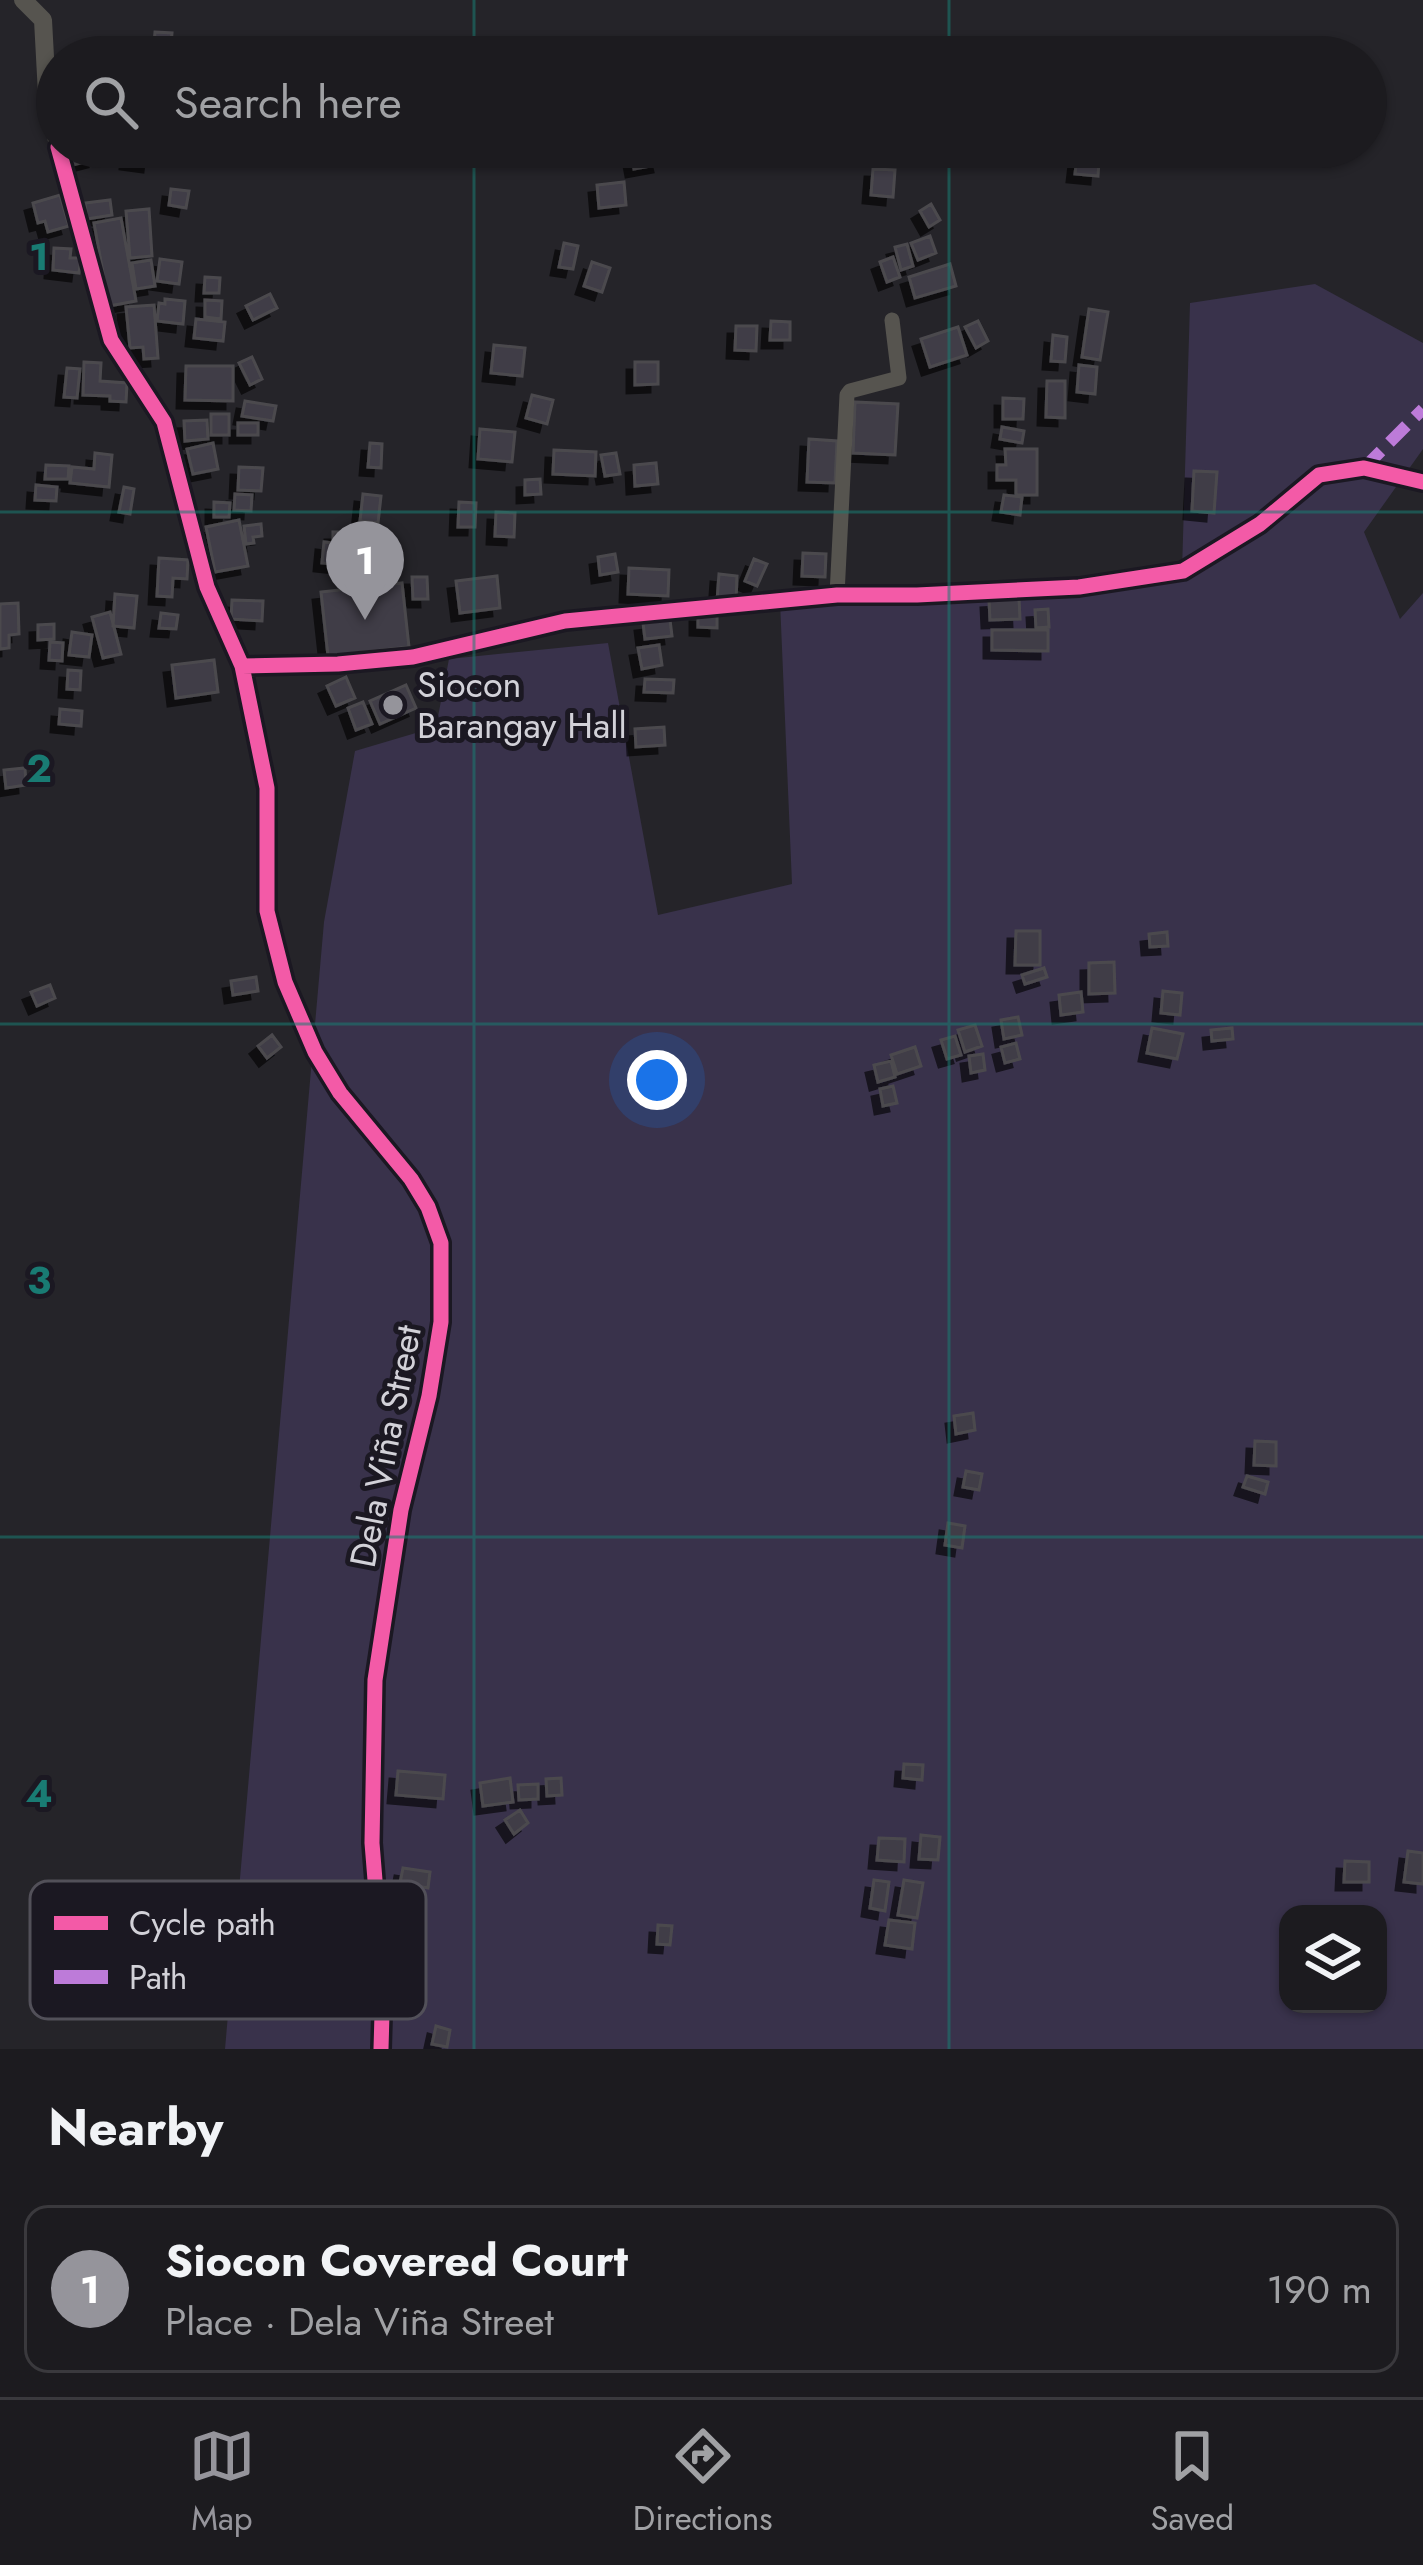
<!DOCTYPE html>
<html lang="en">
<head>
<meta charset="utf-8">
<style>
  body { margin:0; font-family:Jost,sans-serif; background:#252428; color:#f1f3f6 }
  .controls { position:absolute; right:36px; bottom:36px; display:grid; overflow:hidden; border-radius:24px; box-shadow:0 3px 9px #0004 }
  .controls button { width:108px; height:108px; display:grid; place-items:center; padding:0; border:0; border-bottom:3px solid #3a393d; background:#1c1b1f; color:#f1f3f6; font:60px sans-serif }
  .you { position:absolute; left:657px; top:1080px; width:42px; height:42px; margin:-30px; border:9px solid #fff; border-radius:50%; background:#1a73e8; box-shadow:0 0 0 18px #1a73e833 }
  .badge { display:grid; place-items:center; width:78px; height:78px; border-radius:50%; background:#95949b; color:#fff; font-size:39px; font-weight:700 }
  .pin { position:absolute; translate:-50% -99px; filter:drop-shadow(0 3px 6px #0008) }
  .pin::after { content:''; position:absolute; top:63px; width:42px; height:36px; background:inherit; clip-path:polygon(0 0,100% 0,50% 100%) }
  .list { margin:0; padding:0; list-style:none }
  h2 { display:flex; justify-content:space-between; align-items:center; height:156px; margin:0; padding:0 48px; font-size:51px }
  h2 small { font-size:39px; font-weight:400; color:#a0a1a4 }
  .list li { display:grid; grid-template-columns:78px 1fr auto; gap:36px; align-items:center; box-sizing:border-box; height:168px; margin:0 24px 24px; padding:0 24px; border:3px solid #3a393d; border-radius:24px }
  .list b { display:block; font-size:45px; white-space:nowrap }
  .list p { margin:0; font-size:39px; white-space:nowrap; color:#a0a1a4 }
  .list em { font-size:39px; font-style:normal; color:#a0a1a4 }
  .icon { flex:none; width:66px; height:66px; fill:none; stroke:currentColor; stroke-width:2; stroke-linecap:round; stroke-linejoin:round }
  .map { position:relative; flex:none; width:1423px; height:2049px; overflow:hidden }
  .search { position:absolute; background:#1c1b1f; box-shadow:0 3px 9px #0004; left:36px; right:36px; top:36px; height:132px; display:flex; align-items:center; gap:30px; box-sizing:border-box; padding:0 42px; border-radius:66px; color:#a0a1a4; font-size:45px }
  .sheet { height:348px; background:#1c1b1f }
  nav { display:flex; justify-content:space-around; align-items:center; box-sizing:border-box; height:168px; border-top:3px solid #3a393d; background:#1c1b1f; font-size:33px; color:#a0a1a4 }
  nav a { display:grid; justify-items:center; gap:6px }
  nav .on { color:#95949b }
  .map>svg:first-child { display:block }
  .green { fill:#39324b; fill-rule:evenodd }
  .building { fill:#403d47; stroke:#4b4a4e; stroke-width:3; filter:url(#shadow) }
  .lines { fill:none; stroke-linecap:round; stroke-linejoin:round }
  .minor { stroke:#56544f; stroke-width:15 }
  .tertiary { stroke:#56544f; stroke-width:18 }
  .quiet { stroke:#bd7bd9; stroke-width:12; stroke-dasharray:24 12; stroke-linecap:butt }
  .cycleway-casing { stroke:#1b1822; stroke-width:22 }
  .cycleway { stroke:#f35aa7; stroke-width:15 }
  .grid { fill:none; stroke:#197b73; stroke-width:3; stroke-opacity:0.55 }
  .poi-dot { fill:#95949b; stroke:#1b1822; stroke-width:4.5 }
  .labels { text-anchor:middle; dominant-baseline:central; stroke-width:10; stroke-linejoin:round; paint-order:stroke }
  .poi-label { font-size:36px; fill:#d2d1d8; stroke:#1b1822; text-anchor:start }
  .street-label { font-size:36px; fill:#d2d1d8; stroke:#1b1822 }
  .key { fill:#1b1822; stroke:#525059; stroke-width:3 }
  .key-label { font-size:33px; fill:#d2d1d8 }
  .grid-label { font-size:39px; text-anchor:middle; font-weight:bold; fill:#197b73; stroke:#1b1822; stroke-width:10; stroke-linejoin:round; paint-order:stroke }
</style>
</head>
<body>
<div class="map">
<svg width="1423" height="2049" viewBox="0 0 1423 2049">
  <defs>
    <filter id="shadow"><feDropShadow dx="-8" dy="8" stdDeviation="0" flood-color="#0009"/></filter>
  </defs>
  <rect width="100%" height="100%" fill="#252429"/>
  <!-- green -->
  <path class="green" d="M1315 284 1423 343V449L1364 532 1400 619 1423 593V2049H225L324 922 355 751 436 727 449 659 608 643 658 915 792 884 780 601 1079 587 1182 571 1190 303ZM1288 1914H1378V2004H1288Z"/>
  <!-- building -->
  <path class="building" d="M155 32 172 33 170 57 153 56Z
    M205 38 237 57H194Z
    M68 147H93L96 159 73 165Z
    M129 147H153L151 164 128 161Z
    M657 147 661 164 634 169 631 153Z
    M1093 147H1100L1098 176 1075 174 1077 157 1092 158Z
    M873 169 895 170 893 197 871 195Z
    M624 182 626 205 599 208 597 185Z
    M171 189 189 191 186 208 169 205Z
    M60 195 69 226 48 232 45 221 38 223 33 203Z
    M110 200 112 215 87 219 85 203Z
    M931 204 940 220 929 227 920 211Z
    M149 209 152 256 130 258 126 211Z
    M121 218 136 301 109 306 94 223Z
    M930 236 936 253 918 260 911 243Z
    M564 243 578 246 573 269 559 267Z
    M907 244 913 266 901 270 895 247Z
    M54 248 71 249 70 258H81L79 273 53 270Z
    M893 257 900 277 887 282 880 262Z
    M160 259 182 262 179 284 157 281Z
    M151 260 155 286 136 289 132 263Z
    M592 262 610 268 602 292 584 286Z
    M950 264 956 286 915 298 909 277Z
    M205 277 220 278 219 293H204Z
    M270 294 277 308 253 320 246 306Z
    M165 299 185 301 183 324 157 321 159 303 165 304Z
    M205 300 222 301 221 319 205 317Z
    M154 305 158 358 144 359 143 347 130 348 126 307Z
    M1089 309 1108 312 1100 360 1082 357Z
    M196 319 225 322 223 341 194 338Z
    M771 321 790 322V340H770Z
    M978 321 988 341 976 348 965 327Z
    M736 326H757L756 351 735 350Z
    M958 327 967 355 930 367 921 339Z
    M1053 335 1067 337 1065 362 1051 361Z
    M494 345 525 348 522 376 491 373Z
    M252 357 262 379 250 385 239 363Z
    M84 362 101 363 100 381 127 383 126 402 110 401V396L83 395Z
    M635 362H658V384L635 385Z
    M1079 365 1097 367 1095 394 1077 392Z
    M186 366H233V401L185 400Z
    M67 368 80 369 77 398 64 397Z
    M1047 381H1065V418L1046 417Z
    M532 395 553 400 547 424 526 418Z
    M1003 398 1024 399 1023 419H1003Z
    M245 401 276 406 273 421 242 416Z
    M855 402 898 404 895 455 853 453Z
    M211 414H229V435H211Z
    M207 420 208 439 185 441 184 421Z
    M238 423H258V435H238Z
    M1002 427 1024 431 1022 443 1000 439Z
    M480 429 515 432 512 462 478 459Z
    M809 439 837 441 835 483 807 482Z
    M213 443 218 469 193 474 187 449Z
    M370 443 382 444 381 468 368 467Z
    M1005 449H1037V495H1016V480H997V465H1006Z
    M554 450 596 452 595 476 553 474Z
    M95 453 112 455 109 487 70 483 72 467 94 469Z
    M616 453 620 474 605 476 601 455Z
    M656 463 658 484 635 486 634 465Z
    M46 465 69 466 68 479H45Z
    M239 467 263 468 261 491 238 490Z
    M1194 471 1217 472 1214 513 1192 511Z
    M540 479 541 494 525 495V480Z
    M36 485 57 487 56 501 35 500Z
    M124 487 134 489 130 514 119 512Z
    M235 494 252 495 251 511 234 510Z
    M363 494 381 496 378 523 360 521Z
    M1004 495 1022 497 1020 515 1001 512Z
    M214 502 230 503 229 517H214Z
    M459 502 476 503 475 527H458Z
    M496 512 515 513 514 537 495 536Z
    M239 520 248 566 215 572 206 527Z
    M261 524 262 536 253 537 254 543 246 544 244 526Z
    M333 532H344L342 565 322 563 324 542 333 543Z
    M803 553 826 554 825 577 802 576Z
    M615 554 618 572 600 575 598 557Z
    M159 558 188 560 187 579 173 578 172 597 157 596Z
    M754 559 767 564 757 586 745 581Z
    M629 568 669 570 668 596 628 594Z
    M719 574 737 576 736 602 717 601Z
    M497 576 500 608 460 613 456 581Z
    M412 577H427L428 599H413Z
    M402 583 409 647 328 656 321 592Z
    M115 594 137 596 134 628 113 626Z
    M1019 598 1020 619 990 620 989 600Z
    M232 600 263 601 262 621 231 619Z
    M18 603 19 634 9 635V648L0 649V604Z
    M1048 609 1049 627 1036 628 1035 610Z
    M110 612 121 654 103 658 92 617Z
    M161 613 178 615 176 629 159 628Z
    M698 614 717 615V628L698 627Z
    M670 620 672 636 645 639 643 623Z
    M54 624V639L38 640V625Z
    M992 630H1048V651L992 650Z
    M72 632 92 635 89 657 69 655Z
    M50 642 63 643 62 661 49 660Z
    M659 645 662 665 642 669 638 648Z
    M214 660 218 692 176 698 172 665Z
    M68 670 81 671 80 690 67 689Z
    M346 677 355 698 336 706 327 686Z
    M645 679 674 680 673 693 644 692Z
    M406 685 416 708 380 724 370 701Z
    M363 702 372 724 356 730 348 708Z
    M60 709 82 711 81 726 59 724Z
    M664 727 665 745 636 747 635 729Z
    M25 768 26 785 6 788 4 770Z
    M1016 931H1040V965H1015Z
    M1167 932 1168 946 1150 947 1149 934Z
    M1114 962 1115 993 1089 994V963Z
    M1044 968 1047 977 1025 984 1022 975Z
    M256 977 258 991 233 995 231 981Z
    M50 985 55 998 37 1006 31 992Z
    M1163 991 1182 993 1180 1015 1161 1013Z
    M1081 992 1083 1012 1061 1015 1059 995Z
    M1018 1017 1022 1035 1004 1039 1001 1020Z
    M975 1025 982 1046 965 1052 958 1030Z
    M1152 1028 1183 1034 1177 1059 1147 1053Z
    M1232 1028 1233 1039 1212 1041 1211 1030Z
    M272 1035 281 1047 267 1058 258 1046Z
    M955 1036 961 1055 947 1059 941 1040Z
    M1016 1043 1020 1059 1005 1063 1001 1047Z
    M915 1047 921 1066 897 1074 891 1055Z
    M983 1054 985 1070 971 1073 969 1056Z
    M891 1061 895 1077 878 1082 874 1065Z
    M893 1086 897 1103 883 1106 880 1089Z
    M973 1413 975 1430 956 1434 954 1416Z
    M1255 1441 1276 1442V1466L1254 1465Z
    M966 1471 982 1474 979 1490 963 1487Z
    M1247 1476 1268 1482 1265 1494 1243 1487Z
    M948 1523 965 1526 962 1548 945 1545Z
    M904 1764 923 1765 922 1780 903 1778Z
    M398 1771 445 1775 443 1799 396 1795Z
    M510 1778 513 1802 483 1806 480 1783Z
    M561 1778 562 1795 547 1796 546 1779Z
    M538 1784V1799L519 1800 518 1785Z
    M520 1810 528 1823 514 1834 505 1820Z
    M921 1835 940 1837 938 1860 919 1859Z
    M879 1838 905 1839 904 1862 877 1860Z
    M1408 1851 1423 1853V1884L1404 1882Z
    M1345 1861 1369 1862V1882H1344Z
    M403 1868 430 1872 428 1888 400 1883Z
    M874 1880 889 1882 885 1911 870 1908Z
    M904 1880 923 1883 917 1918 898 1915Z
    M889 1920 915 1923 912 1949 885 1945Z
    M658 1925 672 1926 670 1945 657 1944Z
    M436 2026 450 2030 447 2047 432 2044Z"/>
  <g class="lines">
    <!-- minor -->
    <path class="minor" d="M837 595 847 395 850 391 899 378 892 320
      M242 666 338 664 413 657 565 621 837 595H917L1079 587 1183 571 1260 524 1319 475 1364 468 1423 482"/>
    <!-- tertiary -->
    <path class="tertiary" d="M23 0 43 20 47 94 57 141
      M58 147 111 340 164 422 207 587 242 666 267 788V911L285 982 315 1052 340 1093 411 1179 428 1207 441 1243V1322L429 1396 401 1510 375 1680 372 1843 383 1979 381 2049"/>
    <!-- quiet -->
    <path class="quiet" d="M1364 468 1423 409"/>
    <!-- cycleway casing -->
    <g class="cycleway-casing">
      <path id="cycleway" d="M58 147 111 340 164 422 207 587 242 666 267 788V911L285 982 315 1052 340 1093 411 1179 428 1207 441 1243V1322L429 1396 401 1510 375 1680 372 1843 383 1979 381 2049
        M242 666 338 664 413 657 565 621 837 595H917L1079 587 1183 571 1260 524 1319 475 1364 468 1423 482"/>
    </g>
    <!-- cycleway -->
    <use href="#cycleway" class="cycleway"/>
  </g>
  <!-- grid -->
  <path class="grid" d="M474 0V57M949 0V57M474 147V2049M949 147V2049M0 512H1423M0 1024H1423M0 1537H1423"/>
  <!-- markers -->
  <circle class="poi-dot" cx="393" cy="705" r="12"/>
  <g class="labels">
    <!-- poi labels -->
    <g class="poi-label">
      <text x="417" y="684">Siocon<tspan x="417" dy="41">Barangay Hall</tspan></text>
    </g>
    <!-- street labels -->
    <g class="street-label">
      <text transform="translate(385 1446) rotate(-79)">Dela Viña Street</text>
    </g>
  </g>
  <!-- legend -->
  <rect x="30" y="1881" width="396" height="138" rx="18" class="key"/>
  <rect x="54" y="1916" width="54" height="14" fill="#f35aa7"/>
  <rect x="54" y="1970" width="54" height="14" fill="#bd7bd9"/>
  <g class="key-label">
    <text x="129" y="1935">Cycle path</text>
    <text x="129" y="1989">Path</text>
  </g>
  <g class="grid-label">
    <text x="39" y="270">1</text>
    <text x="39" y="782">2</text>
    <text x="39" y="1294">3</text>
    <text x="39" y="1807">4</text>
  </g>
</svg>
<div class="controls">
<button><svg class="icon" aria-label="layers" viewBox="0 0 24 24"><path d="M12 4l9 5-9 5-9-5zM3 14l9 5 9-5"/></svg></button>
</div>
<div class="you"></div>
<div class="pin badge" style="left:365px;top:620px">1</div>
<div class="search"><svg class="icon" aria-label="search" viewBox="0 0 24 24"><circle cx="10" cy="10" r="6"/><path d="M15 15l6 6"/></svg>Search here</div>
</div>
<section class="sheet">
<h2>Nearby<small></small></h2>
<ul class="list">
<li><span class="badge">1</span><div><b>Siocon Covered Court</b><p>Place · Dela Viña Street</p></div><em>190 m</em></li>
</ul>
</section>
<nav>
<a class="on"><svg class="icon" aria-label="map" viewBox="0 0 24 24"><path d="M3 6l6-2 6 2 6-2v14l-6 2-6-2-6 2zM9 4v14M15 6v14"/></svg>Map</a>
<a><svg class="icon" aria-label="directions" viewBox="0 0 24 24"><path d="M12 3l9 9-9 9-9-9zM9 14v-3h6M13 9l2 2-2 2"/></svg>Directions</a>
<a><svg class="icon" aria-label="saved" viewBox="0 0 24 24"><path d="M7 4h10v16l-5-4-5 4z"/></svg>Saved</a>
</nav>
</body>
</html>
